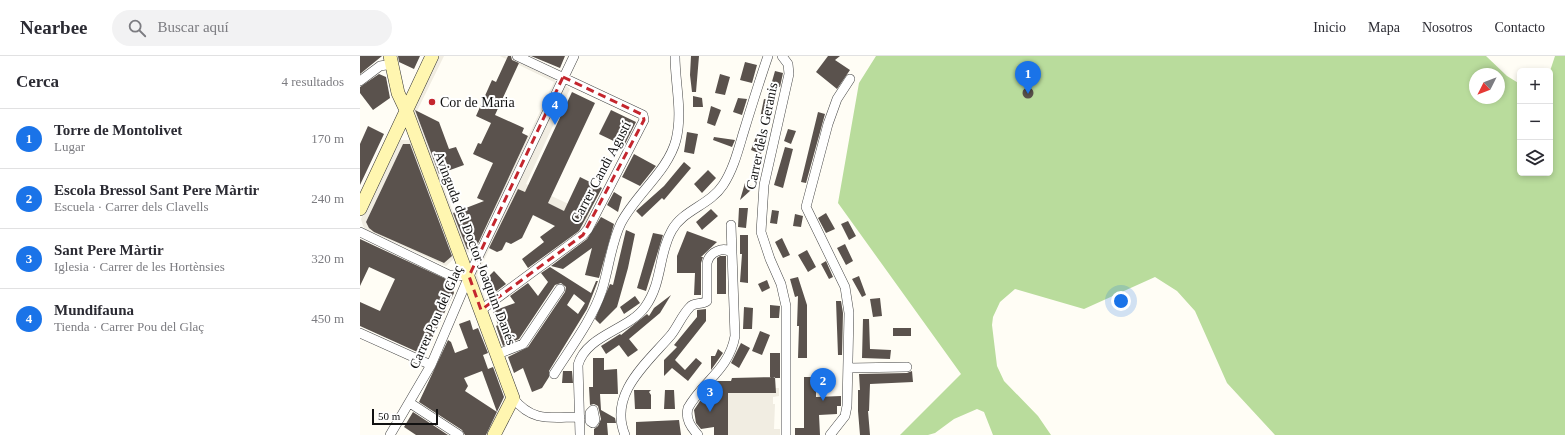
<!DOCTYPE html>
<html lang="es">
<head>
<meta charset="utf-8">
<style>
  body { margin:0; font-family:"Times New Roman",serif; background:#f2f2f3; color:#2b2b33 }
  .controls { position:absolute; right:12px; top:12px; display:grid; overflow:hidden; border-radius:6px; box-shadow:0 2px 6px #0003 }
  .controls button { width:36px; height:36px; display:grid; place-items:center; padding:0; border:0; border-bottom:1px solid #e1e1e2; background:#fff; color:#2b2b33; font:20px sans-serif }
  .compass { position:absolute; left:1109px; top:12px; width:36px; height:36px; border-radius:50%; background:#fff; box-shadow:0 2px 6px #0003; rotate:228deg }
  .scale { position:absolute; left:12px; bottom:10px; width:66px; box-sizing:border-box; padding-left:4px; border:2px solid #111; border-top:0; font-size:11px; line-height:14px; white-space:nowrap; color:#111; -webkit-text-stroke:3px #fff; paint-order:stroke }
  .you { position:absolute; left:761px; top:245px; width:14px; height:14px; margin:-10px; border:3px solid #fff; border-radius:50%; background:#1a73e8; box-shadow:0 0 0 6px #1a73e833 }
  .badge { display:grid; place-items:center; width:26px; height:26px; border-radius:50%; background:#1a73e8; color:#fff; font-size:13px; font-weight:700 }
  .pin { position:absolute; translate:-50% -33px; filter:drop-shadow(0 1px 2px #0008) }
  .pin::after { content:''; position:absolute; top:21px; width:14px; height:12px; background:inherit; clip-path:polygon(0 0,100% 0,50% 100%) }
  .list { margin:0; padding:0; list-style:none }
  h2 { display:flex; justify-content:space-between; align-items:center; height:52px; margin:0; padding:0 16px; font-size:17px }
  h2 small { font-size:13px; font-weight:400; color:#7c7c81 }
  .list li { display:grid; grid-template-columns:26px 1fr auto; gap:12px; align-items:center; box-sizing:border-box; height:60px; padding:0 16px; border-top:1px solid #e1e1e2 }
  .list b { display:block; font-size:15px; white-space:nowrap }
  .list p { margin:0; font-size:13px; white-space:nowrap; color:#7c7c81 }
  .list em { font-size:13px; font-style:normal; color:#7c7c81 }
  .icon { flex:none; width:22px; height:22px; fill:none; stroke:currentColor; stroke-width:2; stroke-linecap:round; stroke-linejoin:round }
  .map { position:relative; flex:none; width:1205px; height:379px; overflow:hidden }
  header { display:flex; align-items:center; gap:24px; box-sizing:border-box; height:56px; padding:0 20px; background:#fff; border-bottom:1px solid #e1e1e2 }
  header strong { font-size:19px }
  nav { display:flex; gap:22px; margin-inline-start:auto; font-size:14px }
  .search { width:280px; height:36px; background:#f2f2f3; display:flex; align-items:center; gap:10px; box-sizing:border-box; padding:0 14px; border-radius:22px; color:#7c7c81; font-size:15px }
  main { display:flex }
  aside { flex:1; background:#fff }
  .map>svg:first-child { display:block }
  .forest { fill:#b9dc9c; fill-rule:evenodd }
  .plaza { fill:#f1ede2; fill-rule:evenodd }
  .building { fill:#5a524d; fill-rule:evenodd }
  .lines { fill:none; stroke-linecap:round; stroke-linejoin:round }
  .street-casing { stroke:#444; stroke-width:10 }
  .secondary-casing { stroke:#333; stroke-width:14 }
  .street { stroke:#fff; stroke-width:9 }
  .secondary { stroke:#fff6b0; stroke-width:13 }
  .marked { fill:none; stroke:#c4262e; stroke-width:3; stroke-dasharray:8 5; stroke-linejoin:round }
  .poi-dot { fill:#c4262e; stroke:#fff; stroke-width:1.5 }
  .labels { text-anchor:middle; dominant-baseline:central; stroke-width:4; stroke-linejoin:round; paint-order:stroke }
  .poi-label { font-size:14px; fill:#111; stroke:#fff; text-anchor:start }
  .street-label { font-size:14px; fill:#111; stroke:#fff }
</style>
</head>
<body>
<header>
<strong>Nearbee</strong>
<div class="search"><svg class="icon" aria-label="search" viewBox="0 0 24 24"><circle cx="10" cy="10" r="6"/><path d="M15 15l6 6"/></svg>Buscar aquí</div>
<nav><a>Inicio</a><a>Mapa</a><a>Nosotros</a><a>Contacto</a></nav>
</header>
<main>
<aside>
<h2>Cerca<small>4 resultados</small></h2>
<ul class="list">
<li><span class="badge">1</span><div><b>Torre de Montolivet</b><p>Lugar</p></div><em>170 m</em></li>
<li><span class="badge">2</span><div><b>Escola Bressol Sant Pere Màrtir</b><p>Escuela · Carrer dels Clavells</p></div><em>240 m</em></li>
<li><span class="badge">3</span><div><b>Sant Pere Màrtir</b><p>Iglesia · Carrer de les Hortènsies</p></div><em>320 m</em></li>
<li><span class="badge">4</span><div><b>Mundifauna</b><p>Tienda · Carrer Pou del Glaç</p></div><em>450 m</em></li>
</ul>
</aside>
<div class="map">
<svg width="1205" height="379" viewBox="0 0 1205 379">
  <rect width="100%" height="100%" fill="#fffdf5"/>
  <!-- forest -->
  <path class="forest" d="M516 0H1126L1147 20 1160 28V117H1190V15L1195 0H1205V379H915L867 327 835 255 817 235 795 221 724 253 655 233 640 246 633 261 632 269 637 310 644 325 678 360 691 379H633L624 356 617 353 594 363 575 377 568 379H540L601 318 478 147 499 27ZM1115 18H1139V42H1115Z"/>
  <!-- plaza -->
  <path class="plaza" d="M78 0H84L56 57 107 193 114 194 194 26 140 0H145L194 23 196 26 114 197 105 196 52 55Z
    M204 28 210 33 166 128 232 159 221 176 125 247 114 221ZM158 133 225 165 220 175 126 245 117 219Z
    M40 84H52L96 201 86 210 5 173 3 170 1 163ZM43 88H50L92 199 83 207 10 172 6 166Z
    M363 332H419V340L413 341V348H415L414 373H420V379H364L368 366V349Z"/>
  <!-- building -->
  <path class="building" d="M0 0H22L0 18Z
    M38 0H60L54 13 39 6Z
    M148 0H151L152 4 159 7 135 59 164 72 162 77 168 80 115 194 107 193 93 157 124 145 117 142 133 107 113 98 118 87 121 88 131 67 116 60 132 24 136 26Z
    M171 0H205L200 12Z
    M331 0H339L336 36H332L330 19Z
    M468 0H480L475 4 490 14 477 33 456 16Z
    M385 6 397 9 392 27 380 24Z
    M415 15 423 17 420 31 411 29Z
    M19 18 26 21 30 42 13 54 0 37V31Z
    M360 18 370 21 365 39 355 37Z
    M662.5 37a5.5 5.5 0 1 1 11 0a5.5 5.5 0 1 1-11 0Z
    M212 36 235 47 188 147 204 155 220 121 242 132 219 175 168 212 162 203 184 186 180 181 195 170 173 159 162 182 151 188 146 186 142 194 137 196 129 192 158 133 165 136Z
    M333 40 342 42 343 51H333Z
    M378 42 387 43 382 59 373 56Z
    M404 43 414 45 409 64 400 62Z
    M351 50 361 54 355 70 347 67Z
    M55 54 79 66 89 93 96 91 104 109 79 118Z
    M251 54 276 66 264 90 239 78Z
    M458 56 465 58 446 127 441 126Z
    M8 70 24 78 0 129V88Z
    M428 73 436 75 431 88 424 85Z
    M327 76 338 78 334 98 324 96Z
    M397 78 406 81 401 98 391 94Z
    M354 81 375 84 372 91 353 84Z
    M43 88H50L92 200 84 207 14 176 9 172 6 166Z
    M425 91 433 93 423 132 414 129Z
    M274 98 296 110 280 130 262 121Z
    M324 106 331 112 304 144 302 142 282 161 276 155 304 130Z
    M348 114 356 122 342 137 334 128Z
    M385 127 392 130 391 134 380 144Z
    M254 136 262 141 258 156 247 149Z
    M379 152H388L386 172 378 171Z
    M351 153 358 160 342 174 336 166Z
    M412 154 419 155 417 168 410 167Z
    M466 157 475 173 466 177 458 162Z
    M435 158 443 160 441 171 433 170Z
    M241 161 254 168 239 222 225 219 232 192 203 213 191 210 227 183Z
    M488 165 496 180 489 184 481 168Z
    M266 174 275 178 268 212 257 251 240 268 235 263 250 228 253 229Z
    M327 175 357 186 341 201H343L341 207V239H334L335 217H317V200Z
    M293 177 303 179 286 235 277 232Z
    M380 179H388V227L380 226 382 198H380Z
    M422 182 430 199 423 202 415 186Z
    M0 183 90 225 94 237 64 299 0 270V246L20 255 35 223 9 211 0 230Z
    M485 188 493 205 486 209 477 192Z
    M447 194 456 211 448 216 438 199Z
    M360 200H366V238H357V202Z
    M466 205 473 221 469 223 461 208Z
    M190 211 231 237 236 225H238L227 253 189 315V321L182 332 172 336 163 312 154 317 148 301 168 291 205 236 206 231 201 227 195 229 159 283 143 290 136 270 138 269 133 255 155 247 150 240 168 227 178 240 188 226 181 217ZM214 238 225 247 218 258 207 249Z
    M134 215 146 228 130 240 124 231 126 227 123 226Z
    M499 220 506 239 502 241 492 223Z
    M438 221 447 249V302H438L439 270H437L438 240 435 241 430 223Z
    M407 224 410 232 402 236 398 228Z
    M311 239 300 257 269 283 278 294 268 301 259 289 246 298 241 290 260 278 261 279 287 258 289 260 294 252Z
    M275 240 280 247 264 258 260 251Z
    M520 242 522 260 513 261 510 243Z
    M476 245H481L483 257 482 299H478Z
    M410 249 420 250 419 262H410Z
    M384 251 393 252 392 273H383Z
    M346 253V265L315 304 325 314 336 302 342 307 328 325 312 312 304 320V304L317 291 314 289 337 261V254Z
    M503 263H509L510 293 531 294 530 303 502 302Z
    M110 264 113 274 118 272 128 297 123 299 128 313 133 311 144 341 126 379H105L102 374 59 346 88 284 91 286 95 297 108 292 99 268ZM122 315 137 356 105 335 108 330 104 322Z
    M533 272H551V280H533Z
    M400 275 410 279 402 299 392 295Z
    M381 287 390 292 379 312 371 307Z
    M358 293 363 297 351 314V300H355Z
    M410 297H420V322L410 321Z
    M233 302H244V314L257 313 258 338H240L241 354 255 362 256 367H247L248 379H234V373L238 370 241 363 238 350 234 348 230 349 229 331H233Z
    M203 315H212L213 327H202Z
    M552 315 553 326 510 328 509 355H508L510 379H500L498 355V334H500L499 318 547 317Z
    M415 321 416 337H368V379H354V371L341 373 336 367 334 354 340 345 351 344V332L357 325H371L372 322Z
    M444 321H456V341L481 340V350H477V358L459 359 460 379H435V372H444Z
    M274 334H291L289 336 291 339V353H275Z
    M305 334H314L315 353H304Z
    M53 356 88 379H56L44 371Z
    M319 364 321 379H276V366Z"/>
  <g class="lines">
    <!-- street casing -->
    <g class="street-casing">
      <path id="street" d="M422 0 428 8 429 18 404 129 401 176 410 203 421 228 426 250V379
        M0 25 20 10 32 8
        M0 176 89 219 109 220
        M121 254 223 179 228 173 284 64 283 59 157 0
        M0 277 71 309
        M138 298 163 288 200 233
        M488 312 547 311
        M194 318C211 291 232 264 242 234 249 212 251 187 261 167 276 138 308 115 316 84 323 56 315 28 315 0
        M153 342C173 367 191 361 220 361
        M50 347 99 379
        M233 354 235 364 233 367 230 365V357Z
        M30 379 71 309 109 220 214 0
        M220 379 218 309C226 279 269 274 285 251 303 226 298 198 312 174 323 154 350 149 363 129 373 114 378 95 383 78 391 52 399 26 408 0
        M265 379C248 338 287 307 311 279 318 270 322 259 330 251 334 246 342 249 347 245V207C349 197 363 189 372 197
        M338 379C331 371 325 363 328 352 343 325 369 314 375 280L371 169
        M470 379 485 360 487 350 489 257 485 231 446 151 468 68 477 43 490 23"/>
    </g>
    <!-- secondary casing -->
    <g class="secondary-casing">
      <path id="secondary" d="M30 0 38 37 46 54 153 342 134 379
        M0 153 72 0"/>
    </g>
    <!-- street -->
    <use href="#street" class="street"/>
    <!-- secondary -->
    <use href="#secondary" class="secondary"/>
  </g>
  <!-- marked area -->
  <path class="marked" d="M203 21 283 59 284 64 223 179 121 254 109 220Z"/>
  <!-- markers -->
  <circle class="poi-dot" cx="72" cy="46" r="4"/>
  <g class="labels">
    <!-- poi labels -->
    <g class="poi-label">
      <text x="80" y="46">Cor de Maria</text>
    </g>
    <!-- street labels -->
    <g class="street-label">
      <text transform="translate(402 80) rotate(-78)">Carrer dels Geranis</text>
      <text transform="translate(241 116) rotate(-62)">Carrer Candi Agustí</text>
      <text transform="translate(115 192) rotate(69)">Avinguda del Doctor Joaquim Danés</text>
      <text transform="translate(76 261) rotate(-66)">Carrer Pou del Glaç</text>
    </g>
  </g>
</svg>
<div class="controls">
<button>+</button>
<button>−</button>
<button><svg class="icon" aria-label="layers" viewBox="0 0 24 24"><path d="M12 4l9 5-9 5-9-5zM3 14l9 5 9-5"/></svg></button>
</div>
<svg class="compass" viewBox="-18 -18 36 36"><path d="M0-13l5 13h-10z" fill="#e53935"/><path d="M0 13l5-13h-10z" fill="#7c7c81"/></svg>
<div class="scale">50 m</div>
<div class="you"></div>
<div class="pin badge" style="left:668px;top:38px">1</div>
<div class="pin badge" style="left:463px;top:345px">2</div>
<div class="pin badge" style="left:350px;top:356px">3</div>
<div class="pin badge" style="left:195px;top:69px">4</div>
</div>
</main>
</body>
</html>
